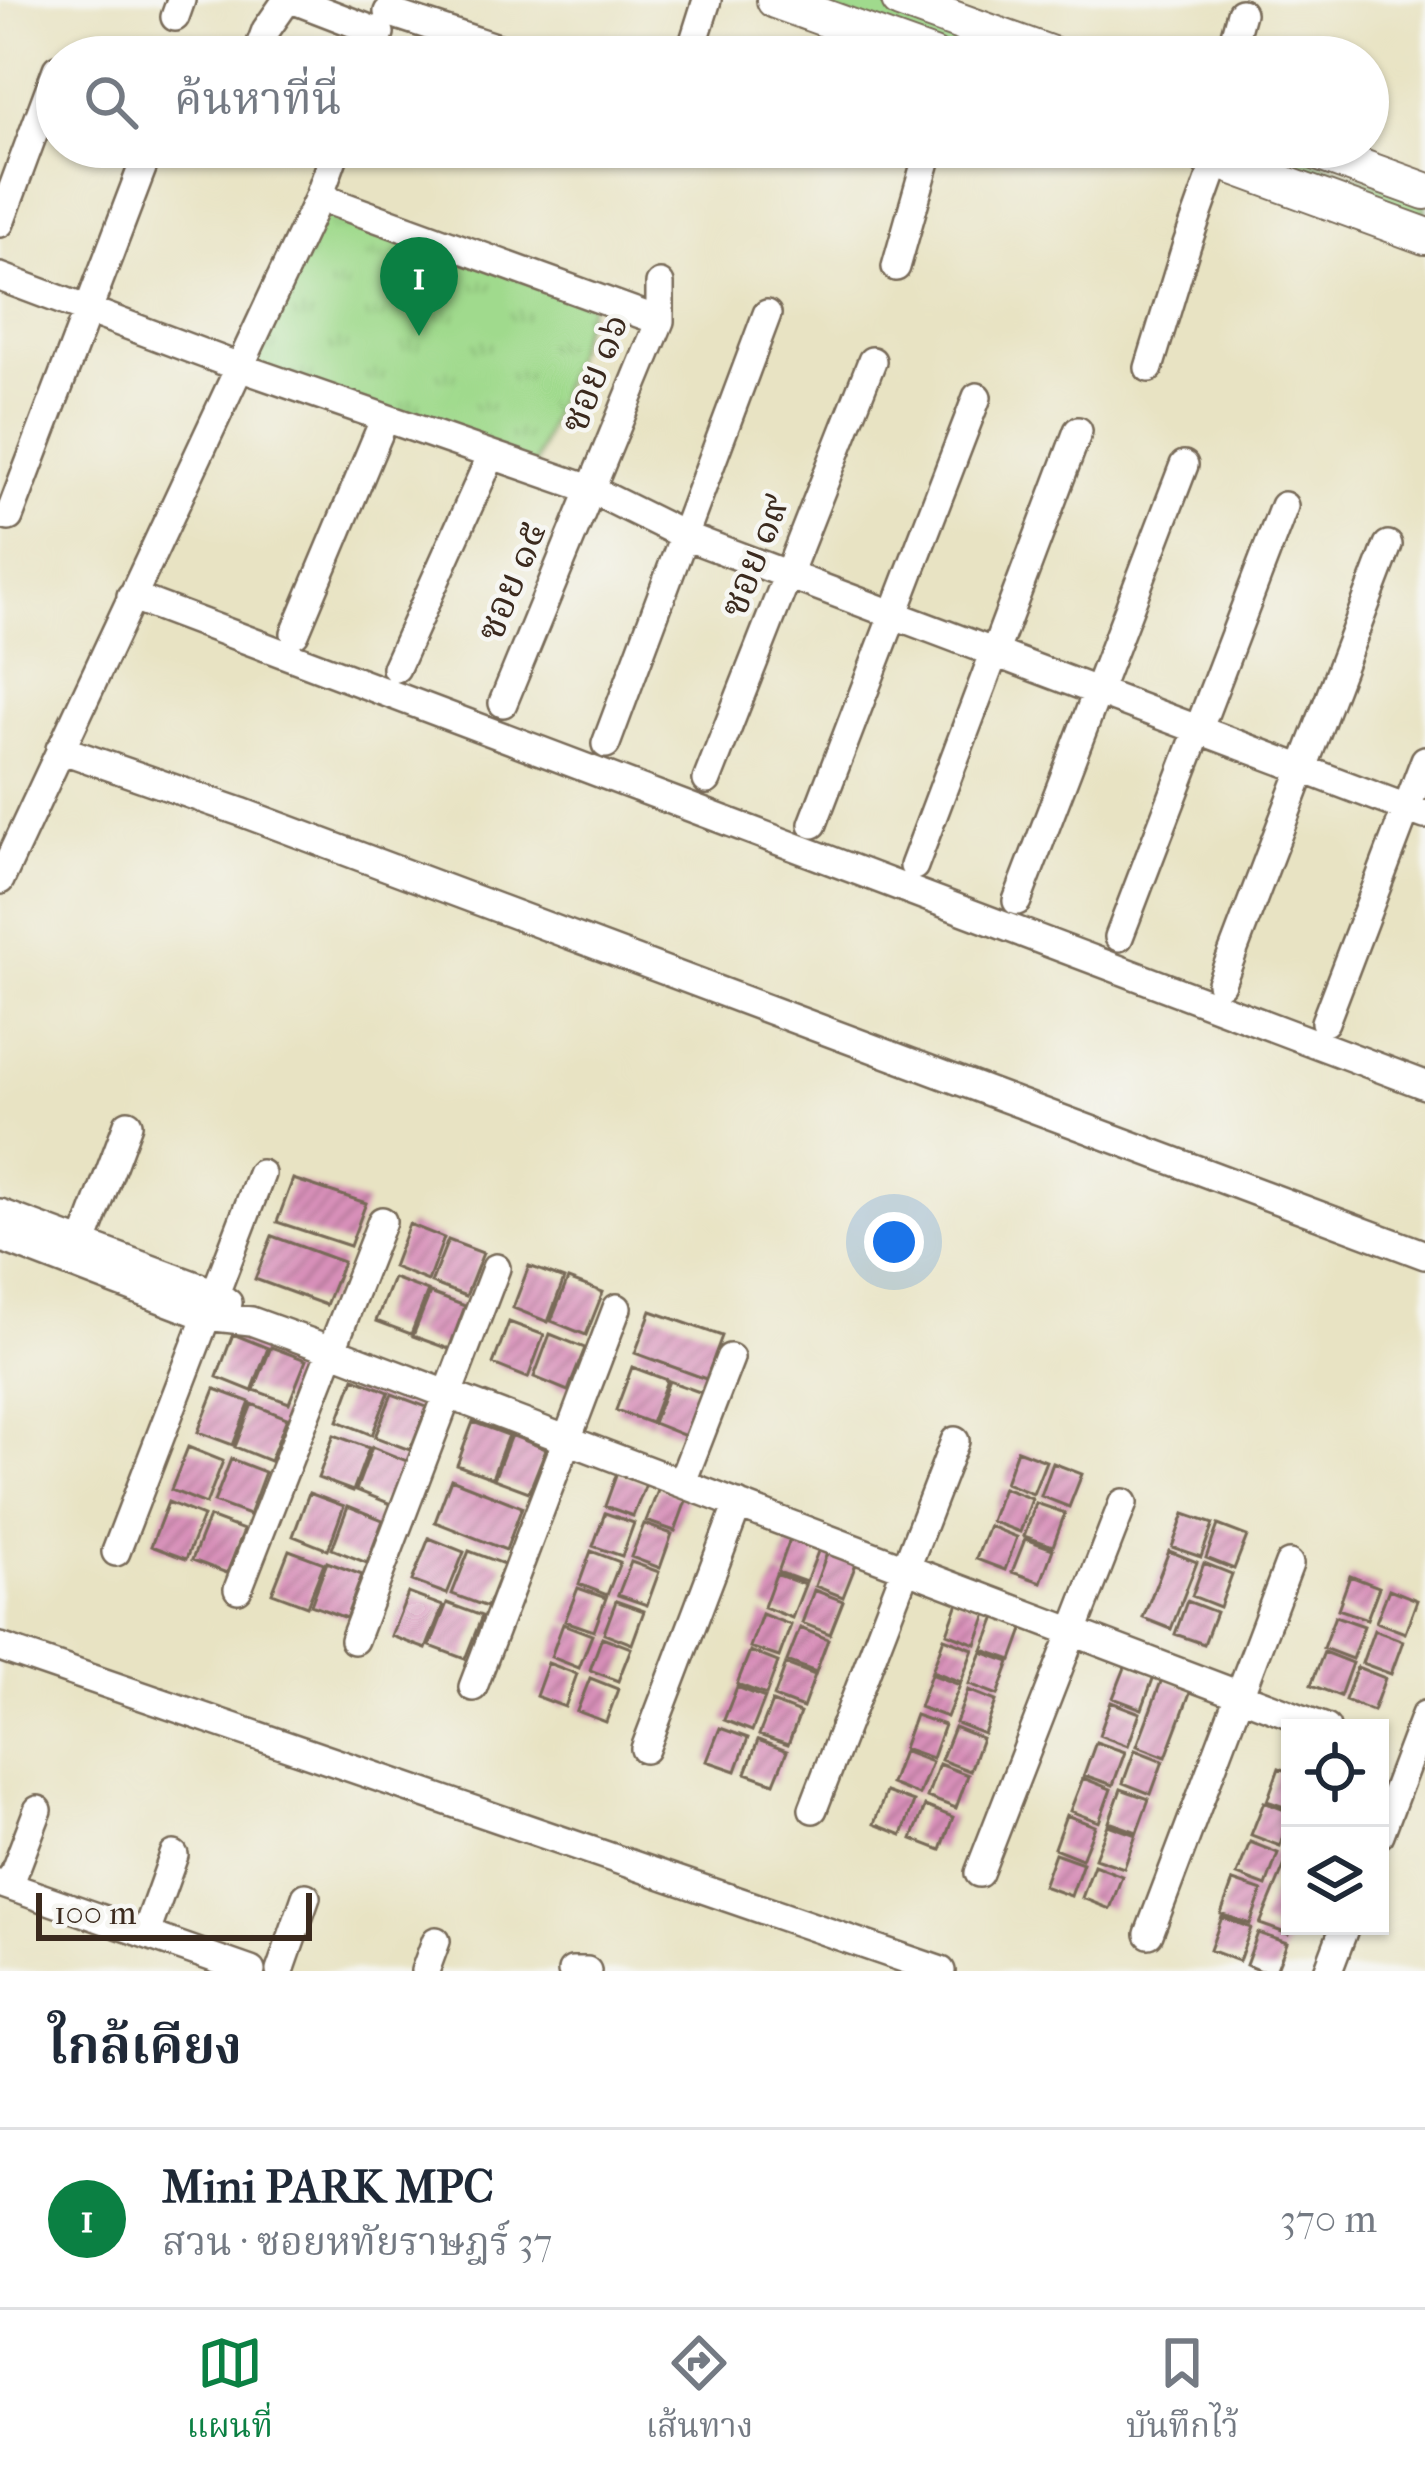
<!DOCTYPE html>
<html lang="th">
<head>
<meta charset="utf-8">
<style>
  body { margin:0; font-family:"IM FELL French Canon","Noto Serif Thai",serif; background:#f6f6f7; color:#1f2937 }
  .controls { position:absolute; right:36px; bottom:36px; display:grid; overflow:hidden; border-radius:0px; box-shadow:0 3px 9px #0004 }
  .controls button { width:108px; height:108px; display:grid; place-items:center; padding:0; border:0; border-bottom:3px solid #e0e1e3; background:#fff; color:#1f2937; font:60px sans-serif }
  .scale { position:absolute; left:36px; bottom:30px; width:276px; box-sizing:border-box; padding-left:12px; border:6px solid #3b2a1e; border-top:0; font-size:33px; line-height:42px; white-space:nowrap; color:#3b2a1e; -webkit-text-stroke:9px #f6f6f2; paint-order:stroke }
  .you { position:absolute; left:894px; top:1242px; width:42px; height:42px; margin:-30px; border:9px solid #fff; border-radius:50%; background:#1a73e8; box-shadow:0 0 0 18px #1a73e833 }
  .badge { display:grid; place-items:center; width:78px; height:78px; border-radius:50%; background:#0b8043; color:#fff; font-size:39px; font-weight:700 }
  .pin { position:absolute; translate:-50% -99px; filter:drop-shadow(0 3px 6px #0008) }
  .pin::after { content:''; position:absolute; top:63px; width:42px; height:36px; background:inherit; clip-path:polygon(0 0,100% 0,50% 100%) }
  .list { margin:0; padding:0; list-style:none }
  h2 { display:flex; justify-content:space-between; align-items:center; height:156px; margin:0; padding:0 48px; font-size:51px }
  h2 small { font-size:39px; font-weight:400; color:#747a83 }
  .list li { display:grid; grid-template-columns:78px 1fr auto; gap:36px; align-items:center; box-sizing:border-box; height:180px; padding:0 48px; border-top:3px solid #e0e1e3 }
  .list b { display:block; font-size:45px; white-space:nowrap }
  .list p { margin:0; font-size:39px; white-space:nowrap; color:#747a83 }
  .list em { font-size:39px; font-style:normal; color:#747a83 }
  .icon { flex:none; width:66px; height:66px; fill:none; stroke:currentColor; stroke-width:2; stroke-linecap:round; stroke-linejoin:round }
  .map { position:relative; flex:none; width:1425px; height:1971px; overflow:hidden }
  .search { position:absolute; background:#fff; box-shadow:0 3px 9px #0004; left:36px; right:36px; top:36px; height:132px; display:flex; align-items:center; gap:30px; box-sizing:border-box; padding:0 42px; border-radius:66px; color:#747a83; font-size:45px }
  .sheet { height:336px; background:#fff }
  nav { display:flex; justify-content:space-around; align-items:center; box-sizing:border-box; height:168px; border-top:3px solid #e0e1e3; background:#fff; font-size:33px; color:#747a83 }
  nav a { display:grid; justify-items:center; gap:6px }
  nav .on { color:#0b8043 }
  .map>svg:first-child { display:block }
  .grass { fill:#a0da8d; stroke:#6e8256; stroke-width:3 }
  .park { fill:url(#park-tufts); stroke:#6e8256; stroke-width:3 }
  .building { fill:url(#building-hatch) }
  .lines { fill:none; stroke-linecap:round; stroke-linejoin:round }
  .minor-casing { stroke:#786b58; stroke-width:32 }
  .major-casing { stroke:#786b58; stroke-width:40 }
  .minor { stroke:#fff; stroke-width:27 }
  .major { stroke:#fff; stroke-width:36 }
  .labels { text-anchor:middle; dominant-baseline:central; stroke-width:9; stroke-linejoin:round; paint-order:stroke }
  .street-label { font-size:39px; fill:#3b2a1e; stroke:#f6f6f2 }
</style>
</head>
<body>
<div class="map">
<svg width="1425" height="1971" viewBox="0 0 1425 1971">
  <defs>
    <pattern id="park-tufts" width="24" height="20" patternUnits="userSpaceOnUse" patternTransform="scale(3)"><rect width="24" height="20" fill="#a0da8d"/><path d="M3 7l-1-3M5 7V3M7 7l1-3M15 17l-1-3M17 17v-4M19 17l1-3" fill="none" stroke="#8bbb79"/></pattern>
    <pattern id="building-hatch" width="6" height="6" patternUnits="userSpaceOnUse" patternTransform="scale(3)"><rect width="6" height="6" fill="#d890b9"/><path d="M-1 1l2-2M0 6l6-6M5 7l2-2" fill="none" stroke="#b07696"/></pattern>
  </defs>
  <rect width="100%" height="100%" fill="#f6f6f2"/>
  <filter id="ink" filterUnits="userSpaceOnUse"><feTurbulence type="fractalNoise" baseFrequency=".00833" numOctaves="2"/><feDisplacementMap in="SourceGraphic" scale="24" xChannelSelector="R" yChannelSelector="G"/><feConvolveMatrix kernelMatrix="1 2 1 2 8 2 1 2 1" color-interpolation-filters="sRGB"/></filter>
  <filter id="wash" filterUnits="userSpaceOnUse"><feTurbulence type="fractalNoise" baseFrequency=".004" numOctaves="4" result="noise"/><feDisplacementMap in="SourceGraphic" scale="48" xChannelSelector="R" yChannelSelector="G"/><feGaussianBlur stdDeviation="2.7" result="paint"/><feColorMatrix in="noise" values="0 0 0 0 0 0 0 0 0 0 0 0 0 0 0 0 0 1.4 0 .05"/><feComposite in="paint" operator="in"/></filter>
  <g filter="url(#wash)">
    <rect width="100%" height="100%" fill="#e8e3c3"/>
    <!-- grass -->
    <path class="grass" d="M802 0H873L1031 57H960Z
      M1209 147H1277L1425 201V225Z"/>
    <!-- park -->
    <path class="park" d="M316 204 591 303 531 477 244 368Z"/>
    <g id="blocks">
      <!-- building -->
      <path class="building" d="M293 1179 366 1203 350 1246 277 1222Z
        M409 1224 444 1238 428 1281 393 1267Z
        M272 1236 343 1262 326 1305 255 1279Z
        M448 1240 483 1253 466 1296 431 1283Z
        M529 1266 564 1279 548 1322 513 1308Z
        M393 1278 428 1291 411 1334 376 1321Z
        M568 1279 603 1292 586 1335 551 1321Z
        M430 1293 465 1306 449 1349 413 1336Z
        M651 1311 722 1336 706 1379 635 1353Z
        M509 1322 544 1335 528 1378 493 1364Z
        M233 1334 268 1348 252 1391 217 1377Z
        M550 1334 585 1348 568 1391 534 1377Z
        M271 1347 306 1360 289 1403 254 1390Z
        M632 1367 667 1380 651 1423 616 1410Z
        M354 1378 389 1392 372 1435 338 1421Z
        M669 1381 705 1394 688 1437 653 1423Z
        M215 1389 250 1402 233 1445 198 1432Z
        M392 1394 427 1407 410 1450 375 1437Z
        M252 1404 287 1418 270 1461 235 1447Z
        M473 1422 508 1435 492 1478 457 1465Z
        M334 1435 369 1448 353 1491 318 1478Z
        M511 1435 546 1449 529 1492 494 1479Z
        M188 1447 223 1461 206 1504 171 1490Z
        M372 1447 407 1461 391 1504 356 1490Z
        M1017 1450 1046 1461 1033 1494 1005 1483Z
        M231 1459 265 1472 249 1515 214 1502Z
        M1053 1463 1082 1474 1069 1507 1041 1496Z
        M617 1473 646 1484 633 1516 605 1506Z
        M451 1479 522 1507 506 1550 435 1522Z
        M659 1488 687 1498 675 1531 646 1521Z
        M1003 1488 1032 1499 1020 1532 991 1521Z
        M309 1493 344 1506 328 1550 293 1536Z
        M168 1502 203 1516 186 1559 151 1546Z
        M1036 1503 1065 1513 1053 1546 1024 1536Z
        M348 1506 383 1520 367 1563 332 1549Z
        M605 1513 634 1523 622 1556 593 1546Z
        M1184 1514 1213 1524 1201 1557 1172 1547Z
        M209 1517 244 1530 227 1573 192 1560Z
        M644 1524 672 1534 660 1568 631 1557Z
        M1218 1525 1247 1536 1234 1569 1206 1558Z
        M989 1526 1017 1537 1005 1570 976 1559Z
        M429 1538 464 1552 447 1594 412 1581Z
        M790 1539 819 1549 806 1582 778 1572Z
        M1025 1539 1053 1549 1041 1582 1012 1572Z
        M289 1550 324 1563 307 1606 272 1593Z
        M469 1551 504 1564 487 1607 452 1594Z
        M591 1551 620 1562 607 1595 579 1584Z
        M1169 1551 1197 1562 1171 1629 1143 1618Z
        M827 1553 856 1564 843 1597 815 1586Z
        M327 1562 362 1575 346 1618 311 1605Z
        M631 1562 659 1572 647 1605 618 1595Z
        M1204 1563 1232 1574 1220 1607 1192 1596Z
        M776 1574 805 1585 792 1618 764 1607Z
        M1350 1576 1379 1587 1367 1619 1338 1609Z
        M578 1588 606 1598 594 1631 565 1621Z
        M1389 1589 1417 1600 1405 1633 1376 1622Z
        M814 1590 843 1601 830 1634 802 1623Z
        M408 1593 443 1606 426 1649 391 1636Z
        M959 1600 988 1611 976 1644 947 1633Z
        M616 1601 644 1611 632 1644 604 1633Z
        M1187 1601 1216 1612 1204 1644 1175 1634Z
        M447 1603 482 1616 465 1659 430 1646Z
        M762 1614 791 1625 779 1657 750 1647Z
        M1335 1616 1364 1626 1352 1659 1323 1648Z
        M996 1617 1024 1627 1012 1660 983 1650Z
        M563 1624 592 1635 579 1668 551 1657Z
        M800 1628 828 1639 816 1672 787 1661Z
        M1374 1630 1403 1641 1391 1674 1362 1663Z
        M602 1637 631 1648 618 1681 590 1670Z
        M944 1638 973 1649 961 1682 932 1671Z
        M750 1651 778 1662 766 1695 737 1684Z
        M982 1652 1010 1662 998 1695 969 1684Z
        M1324 1652 1352 1663 1340 1696 1311 1685Z
        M548 1663 577 1674 565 1707 536 1696Z
        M786 1664 815 1675 803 1708 774 1697Z
        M1126 1665 1154 1676 1142 1709 1113 1698Z
        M1357 1667 1385 1678 1373 1711 1345 1700Z
        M931 1674 960 1685 947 1717 919 1707Z
        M590 1678 618 1689 606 1722 577 1711Z
        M1162 1679 1191 1690 1166 1757 1137 1746Z
        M737 1687 765 1698 752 1731 724 1720Z
        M968 1690 996 1701 984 1734 956 1723Z
        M772 1702 800 1713 788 1745 759 1735Z
        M1111 1702 1140 1713 1128 1746 1099 1735Z
        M915 1715 944 1725 932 1758 903 1748Z
        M954 1727 982 1738 970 1771 941 1760Z
        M720 1728 748 1738 736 1771 707 1761Z
        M758 1740 787 1751 774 1783 746 1773Z
        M1096 1742 1125 1752 1113 1785 1084 1775Z
        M1135 1750 1163 1761 1151 1794 1123 1783Z
        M903 1751 932 1762 919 1795 891 1784Z
        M939 1764 968 1775 956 1808 927 1797Z
        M1279 1768 1290 1772V1809L1267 1801Z
        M1083 1778 1111 1789 1099 1822 1070 1811Z
        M1121 1789 1149 1799 1137 1832 1109 1822Z
        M886 1792 914 1802 902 1835 874 1824Z
        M1264 1802 1290 1812 1280 1846 1251 1835Z
        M925 1806 953 1817 941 1850 912 1839Z
        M1066 1815 1095 1826 1082 1859 1054 1848Z
        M1108 1825 1136 1835 1124 1868 1095 1858Z
        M1250 1842 1278 1853 1266 1886 1237 1875Z
        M1290 1852 1291 1926 1288 1934 1260 1924Z
        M1055 1853 1083 1863 1071 1896 1043 1886Z
        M1094 1865 1122 1876 1110 1909 1082 1898Z
        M1233 1881 1262 1891 1250 1924 1221 1914Z
        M1222 1917 1251 1928 1239 1961 1210 1950Z
        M1258 1933 1287 1943 1276 1971H1260L1246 1965Z"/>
    </g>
  </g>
  <g filter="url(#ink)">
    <use href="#blocks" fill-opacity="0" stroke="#786b58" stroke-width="3"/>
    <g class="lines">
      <!-- minor casing -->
      <g class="minor-casing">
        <path id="minor" d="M294 0 380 33
          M388 12 516 54
          M175 17 181 0
          M256 57 266 30 287 0
          M689 57 707 0
          M1229 57 1241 13
          M319 197 660 321
          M0 223 57 69
          M896 267 930 147
          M0 277 239 367 590 489 685 536 1425 815
          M1149 368 1187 244 1217 160
          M9 517 150 147
          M131 596 1425 1085
          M295 633 385 418
          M396 668 491 456
          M503 703 660 321V284
          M606 744 767 314
          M60 749 241 812 1425 1255
          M707 780 872 361
          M813 824 977 397
          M914 866 1078 431
          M0 880 319 197 337 147
          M1017 901 1184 465
          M1119 937 1284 506
          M1221 983 1388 545
          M1325 1022 1425 760
          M0 1213 215 1293 228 1303
          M0 1237 206 1316 251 1321 331 1350 1326 1728
          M83 1243 128 1124
          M682 1482 730 1358
          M116 1552 261 1174
          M238 1589 382 1221
          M354 1640 496 1268
          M0 1647 941 1971
          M473 1687 617 1308
          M645 1749 738 1504
          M813 1809 955 1441
          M1380 1834 1425 1715
          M979 1873 1123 1503
          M0 1883 251 1971
          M9 1886 38 1810
          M146 1933 174 1855
          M1149 1934 1289 1564
          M280 1971 306 1897
          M425 1971 436 1941
          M572 1971H587
          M1328 1971 1345 1926"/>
      </g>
      <!-- major casing -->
      <g class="major-casing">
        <path id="major" d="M775 0 933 57
          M900 0 1057 57
          M1182 147 1425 236
          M1304 147 1425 191"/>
      </g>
      <!-- minor -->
      <use href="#minor" class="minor"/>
      <!-- major -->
      <use href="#major" class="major"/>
    </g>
  </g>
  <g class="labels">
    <!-- street labels -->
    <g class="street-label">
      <text transform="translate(594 373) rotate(-69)">ซอย ๑๖</text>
      <text transform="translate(754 556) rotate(-69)">ซอย ๑๙</text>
      <text transform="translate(511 581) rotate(-68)">ซอย ๑๕</text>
    </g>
  </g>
</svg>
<div class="controls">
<button><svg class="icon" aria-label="locate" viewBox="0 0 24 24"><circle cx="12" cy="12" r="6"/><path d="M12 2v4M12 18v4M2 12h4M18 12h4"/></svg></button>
<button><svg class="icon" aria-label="layers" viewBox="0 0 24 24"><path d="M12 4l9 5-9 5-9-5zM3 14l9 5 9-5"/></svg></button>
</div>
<div class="scale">100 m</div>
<div class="you"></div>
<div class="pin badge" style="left:419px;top:336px">1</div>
<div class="search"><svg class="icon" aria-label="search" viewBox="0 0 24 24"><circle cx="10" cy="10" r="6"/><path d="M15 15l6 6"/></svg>ค้นหาที่นี่</div>
</div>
<section class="sheet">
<h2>ใกล้เคียง<small></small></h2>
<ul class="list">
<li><span class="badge">1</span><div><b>Mini PARK MPC</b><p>สวน · ซอยหทัยราษฎร์ 37</p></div><em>370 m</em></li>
</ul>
</section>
<nav>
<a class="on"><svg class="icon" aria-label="map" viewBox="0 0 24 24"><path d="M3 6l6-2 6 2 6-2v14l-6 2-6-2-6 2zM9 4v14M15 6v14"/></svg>แผนที่</a>
<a><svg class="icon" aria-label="directions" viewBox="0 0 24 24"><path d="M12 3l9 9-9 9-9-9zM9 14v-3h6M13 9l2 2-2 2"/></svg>เส้นทาง</a>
<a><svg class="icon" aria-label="saved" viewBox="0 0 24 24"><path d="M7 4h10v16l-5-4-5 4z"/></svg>บันทึกไว้</a>
</nav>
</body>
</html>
